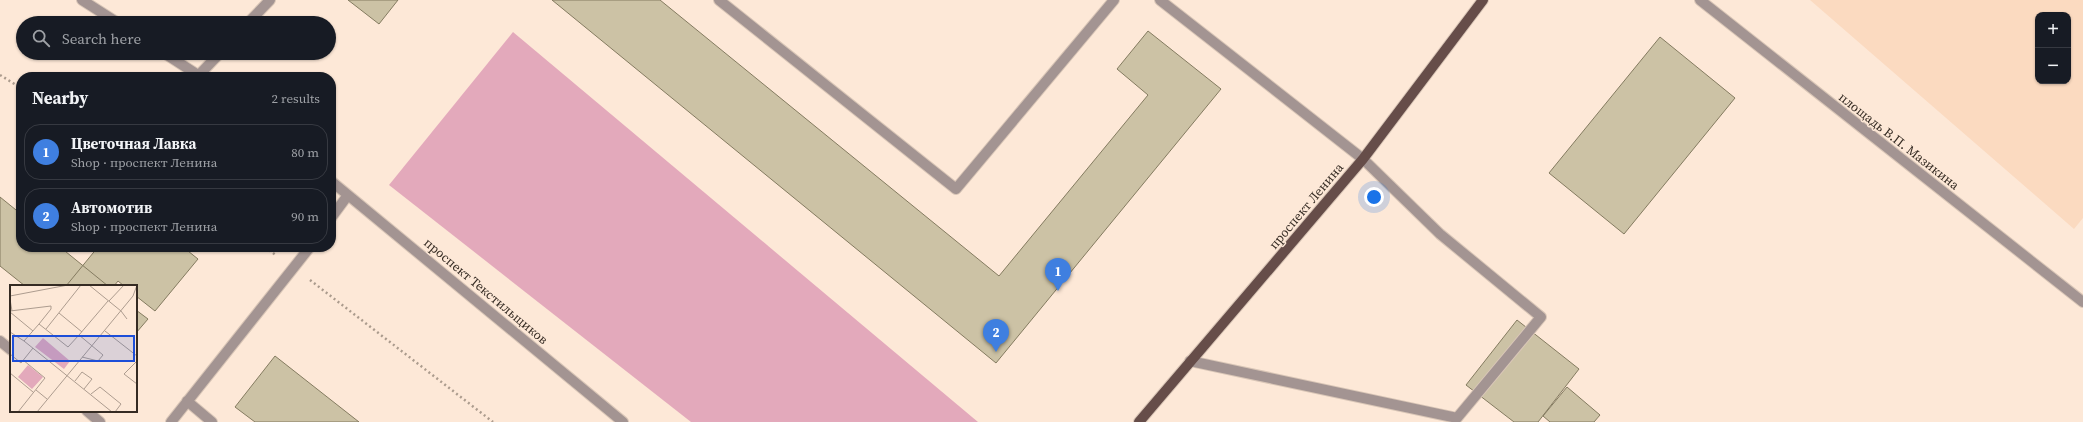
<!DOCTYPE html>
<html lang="en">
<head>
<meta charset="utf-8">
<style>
  body { margin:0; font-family:"Source Serif 4",serif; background:#242831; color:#f1f3f6 }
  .controls { position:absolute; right:12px; top:12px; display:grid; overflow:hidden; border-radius:8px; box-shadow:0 1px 3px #0004 }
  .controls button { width:36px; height:36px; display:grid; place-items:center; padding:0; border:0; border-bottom:1px solid #363941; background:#171b24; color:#f1f3f6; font:20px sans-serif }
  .you { position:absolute; left:1374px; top:197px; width:14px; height:14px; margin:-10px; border:3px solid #fff; border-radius:50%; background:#1a73e8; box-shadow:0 0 0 6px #1a73e833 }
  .badge { display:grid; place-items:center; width:26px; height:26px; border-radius:50%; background:#db2777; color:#fff; font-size:13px; font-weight:700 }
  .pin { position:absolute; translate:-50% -33px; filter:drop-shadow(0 1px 2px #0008) }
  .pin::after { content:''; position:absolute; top:21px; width:14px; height:12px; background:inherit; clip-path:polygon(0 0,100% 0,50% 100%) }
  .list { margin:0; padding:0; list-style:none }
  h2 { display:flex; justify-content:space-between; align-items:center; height:52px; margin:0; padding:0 16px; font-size:17px }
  h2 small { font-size:13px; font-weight:400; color:#9ea1a6 }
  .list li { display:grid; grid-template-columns:26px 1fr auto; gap:12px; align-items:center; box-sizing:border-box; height:56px; margin:0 8px 8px; padding:0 8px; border:1px solid #363941; border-radius:16px }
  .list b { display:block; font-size:15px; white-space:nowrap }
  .list p { margin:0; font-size:13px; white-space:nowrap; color:#9ea1a6 }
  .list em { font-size:13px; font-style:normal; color:#9ea1a6 }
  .icon { flex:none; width:22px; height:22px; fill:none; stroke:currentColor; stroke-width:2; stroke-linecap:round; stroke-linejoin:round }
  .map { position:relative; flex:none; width:2083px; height:422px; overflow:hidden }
  .search { position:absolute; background:#171b24; box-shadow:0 1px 3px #0004; left:16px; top:16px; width:320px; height:44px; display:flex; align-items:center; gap:10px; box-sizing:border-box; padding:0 14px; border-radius:22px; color:#9ea1a6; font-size:15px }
  .panel { position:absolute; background:#171b24; box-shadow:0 1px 3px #0004; left:16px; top:72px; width:320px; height:180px; border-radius:16px }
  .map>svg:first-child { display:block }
  .built { fill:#fbdac0; fill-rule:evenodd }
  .green { fill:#e3a9bb }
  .building { fill:#ccc2a5; stroke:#847b60 }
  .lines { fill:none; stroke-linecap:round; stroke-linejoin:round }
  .minor-casing { stroke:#d9c6b7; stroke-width:12 }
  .major-casing { stroke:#d9c6b7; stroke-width:12 }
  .path { stroke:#ab9b8d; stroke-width:2.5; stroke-dasharray:2 3; stroke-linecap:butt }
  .minor { stroke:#a39492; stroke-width:10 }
  .major { stroke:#664d49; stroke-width:10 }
  .labels { text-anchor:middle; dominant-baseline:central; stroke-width:3; stroke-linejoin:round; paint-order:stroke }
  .street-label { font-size:13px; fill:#352b23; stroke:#fde8d7 }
  .inset-road { fill:none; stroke:#ad9c8f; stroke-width:1 }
  .view { fill:#1d4ed8; fill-opacity:0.15; stroke:#1d4ed8; stroke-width:2 }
  .inset-edge { fill:none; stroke:#352b23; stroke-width:2 }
</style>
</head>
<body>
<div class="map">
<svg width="2083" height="422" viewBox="0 0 2083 422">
  <rect width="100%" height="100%" fill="#fde8d7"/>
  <!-- built -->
  <path class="built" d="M1810 0H2083V218L2074 229ZM2038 15H2068V81H2038Z"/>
  <!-- green -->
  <path class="green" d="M513 32 978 422H691L389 185Z"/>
  <!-- building -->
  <path class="building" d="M348 0H398L379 24Z
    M552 0H660L999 276 1148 95 1117 69 1148 31 1221 89 996 363Z
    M1660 37 1735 98 1624 234 1549 173Z
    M0 197 21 214V247H60L108 286H25L0 266Z
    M98 247H183L198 259 155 311 136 296V286H124L118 281 114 286H66Z
    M136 310 148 319 136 333Z
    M1517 320 1579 369 1538 422H1514L1466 385Z
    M275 356 359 422H255L235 407Z
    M1567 387 1600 415 1594 422H1550L1543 416Z"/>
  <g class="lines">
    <!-- minor casing -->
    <g class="minor-casing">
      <path id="minor" d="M82 0 118 23
        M719 0 956 189 1114 0
        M1160 0 1363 159 1440 234 1541 317 1457 418 1190 361
        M1700 0 2083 302
        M248 23 270 0
        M164 53 201 77
        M199 75 220 53
        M331 181 623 422
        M331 218 348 195
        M0 341 11 350
        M187 401 212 422
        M87 411 100 422
        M171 422 310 247"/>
    </g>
    <!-- major casing -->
    <g class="major-casing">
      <path id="major" d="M1139 422 1363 159 1483 0"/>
    </g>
    <!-- path -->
    <path class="path" d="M0 75 21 88
      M265 247 277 256
      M310 280 493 422"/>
    <!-- minor -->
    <use href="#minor" class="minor"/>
    <!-- major -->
    <use href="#major" class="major"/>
  </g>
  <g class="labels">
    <!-- street labels -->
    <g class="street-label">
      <text transform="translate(1899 141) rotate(38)">площадь В.П. Мазикина</text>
      <text transform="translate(1306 206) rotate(-50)">проспект Ленина</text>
      <text transform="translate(486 291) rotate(40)">проспект Текстильщиков</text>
    </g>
  </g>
  <!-- overview -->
  <g transform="translate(10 285)">
    <rect width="127" height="127" fill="#fde8d7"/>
    <path d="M33 53 60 76 54 84 25 62ZM18 80 33 92 22 104 8 92Z" fill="#e3a9bb"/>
    <path class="inset-road" d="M79 0 111 26 117 34M0 11 58 0M0 14 2 26M99 16 114 0M0 26 41 21V24L29 39M0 27 23 46M49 28 72 47M36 44 71 0M95 46 127 71M0 47 14 56 102 127M69 50 98 16M14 56 29 39 58 62 69 50 93 70 88 76 72 72M0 69 11 78 23 63M127 76 114 89 127 99M0 88 23 107M65 96 72 87 82 94 74 104M26 105 37 114M81 109 90 102 111 119 105 127M8 127 35 93 13 75M27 127 123 11 127 0"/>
    <path class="view" d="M3 51H124V76H3Z"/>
    <rect width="127" height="127" class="inset-edge"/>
  </g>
</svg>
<div class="controls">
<button>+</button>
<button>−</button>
</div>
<div class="you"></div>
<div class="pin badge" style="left:1058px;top:291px;background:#3f7fe0">1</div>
<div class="pin badge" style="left:996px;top:352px;background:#3f7fe0">2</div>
<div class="search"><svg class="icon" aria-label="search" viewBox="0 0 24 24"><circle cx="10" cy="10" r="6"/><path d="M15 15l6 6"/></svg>Search here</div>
<section class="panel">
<h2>Nearby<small>2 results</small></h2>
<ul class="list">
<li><span class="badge" style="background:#3f7fe0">1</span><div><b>Цветочная Лавка</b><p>Shop · проспект Ленина</p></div><em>80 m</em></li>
<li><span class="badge" style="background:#3f7fe0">2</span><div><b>Автомотив</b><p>Shop · проспект Ленина</p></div><em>90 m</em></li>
</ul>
</section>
</div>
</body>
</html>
